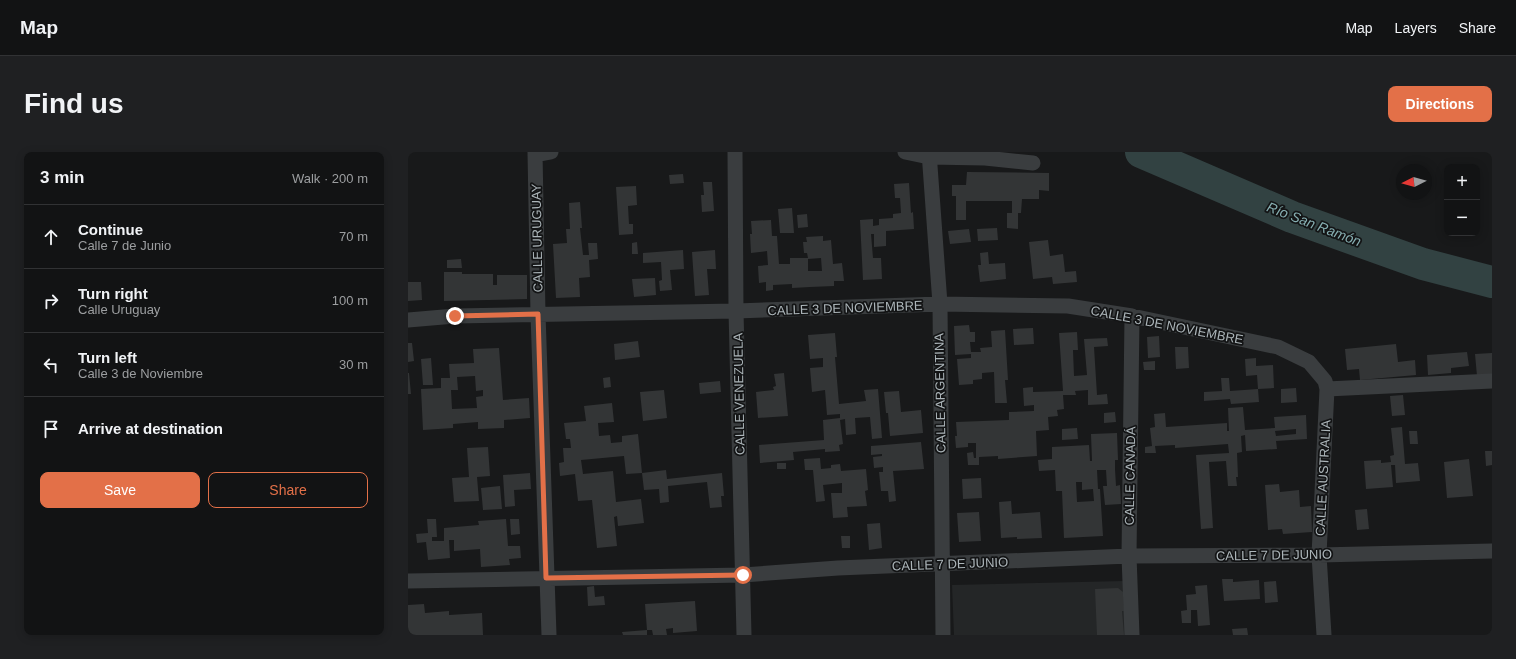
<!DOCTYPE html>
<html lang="en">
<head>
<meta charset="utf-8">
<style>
  body { margin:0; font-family:Arial,sans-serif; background:#1f2022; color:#f1f3f6 }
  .controls { position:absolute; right:12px; top:12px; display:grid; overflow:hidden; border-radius:8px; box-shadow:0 2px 10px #0003 }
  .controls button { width:36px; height:36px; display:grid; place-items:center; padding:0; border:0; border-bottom:1px solid #313234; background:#121314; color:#f1f3f6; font:20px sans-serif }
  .compass { position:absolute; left:988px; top:12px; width:36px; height:36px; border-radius:50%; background:#121314; box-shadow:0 2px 10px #0003; rotate:264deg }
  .stop { position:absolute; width:12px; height:12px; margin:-9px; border:3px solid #e37048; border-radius:50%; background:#fff }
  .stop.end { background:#e37048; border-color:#fff; box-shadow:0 1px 4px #0008 }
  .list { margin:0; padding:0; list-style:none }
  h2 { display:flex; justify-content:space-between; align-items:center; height:52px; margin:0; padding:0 16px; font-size:17px }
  h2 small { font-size:13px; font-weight:400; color:#9c9ea0 }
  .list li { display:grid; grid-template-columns:26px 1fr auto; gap:12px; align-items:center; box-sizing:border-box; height:64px; padding:0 16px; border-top:1px solid #313234 }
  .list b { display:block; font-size:15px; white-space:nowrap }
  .list p { margin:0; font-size:13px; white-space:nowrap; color:#9c9ea0 }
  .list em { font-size:13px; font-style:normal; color:#9c9ea0 }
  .actions { display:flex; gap:8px; padding:12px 16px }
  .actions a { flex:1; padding:9px 0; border:1px solid #e37048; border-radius:8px; text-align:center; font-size:14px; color:#e37048 }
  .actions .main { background:#e37048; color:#fff }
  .icon { flex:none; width:22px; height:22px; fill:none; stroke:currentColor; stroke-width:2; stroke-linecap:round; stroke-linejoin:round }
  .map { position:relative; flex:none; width:1084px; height:483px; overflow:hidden; border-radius:8px }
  header { display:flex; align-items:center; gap:24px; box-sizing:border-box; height:56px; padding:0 20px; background:#121314; border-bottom:1px solid #313234 }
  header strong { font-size:19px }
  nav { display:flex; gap:22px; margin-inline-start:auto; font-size:14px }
  .intro { display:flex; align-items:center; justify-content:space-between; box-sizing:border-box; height:96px; padding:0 24px }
  h1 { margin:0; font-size:28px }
  .button { padding:10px 18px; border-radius:8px; background:#e37048; color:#fff; font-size:14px; font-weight:700 }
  main { display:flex; gap:24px; padding:0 24px }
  aside { flex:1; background:#121314; border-radius:8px; box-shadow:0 2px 10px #0003 }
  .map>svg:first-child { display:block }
  .built { fill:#242627 }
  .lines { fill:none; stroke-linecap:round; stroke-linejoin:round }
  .river { stroke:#324242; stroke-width:32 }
  .building { fill:#333536; fill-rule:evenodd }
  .street { stroke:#3a3d3f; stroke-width:15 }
  .route { stroke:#e37048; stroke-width:5 }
  .labels { text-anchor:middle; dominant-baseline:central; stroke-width:3.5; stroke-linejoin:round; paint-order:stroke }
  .street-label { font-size:13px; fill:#acb5b9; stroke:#131415 }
  .water-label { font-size:14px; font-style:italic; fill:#86aeb1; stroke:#131415 }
</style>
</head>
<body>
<header>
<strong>Map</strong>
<nav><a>Map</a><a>Layers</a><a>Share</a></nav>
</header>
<div class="intro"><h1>Find us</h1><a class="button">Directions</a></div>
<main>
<aside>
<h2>3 min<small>Walk · 200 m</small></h2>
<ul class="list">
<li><svg class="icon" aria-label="ahead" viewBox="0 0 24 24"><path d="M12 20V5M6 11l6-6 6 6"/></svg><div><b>Continue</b><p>Calle 7 de Junio</p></div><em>70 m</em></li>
<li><svg class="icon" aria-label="right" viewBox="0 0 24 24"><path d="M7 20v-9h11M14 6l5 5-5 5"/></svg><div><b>Turn right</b><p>Calle Uruguay</p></div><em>100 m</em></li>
<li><svg class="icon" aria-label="left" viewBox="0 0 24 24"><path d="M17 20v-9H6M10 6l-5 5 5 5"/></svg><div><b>Turn left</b><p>Calle 3 de Noviembre</p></div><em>30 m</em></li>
<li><svg class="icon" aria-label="arrive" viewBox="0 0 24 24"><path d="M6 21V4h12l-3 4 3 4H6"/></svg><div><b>Arrive at destination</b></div></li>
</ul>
<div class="actions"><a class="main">Save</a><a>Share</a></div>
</aside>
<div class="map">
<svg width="1084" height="483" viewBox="0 0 1084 483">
  <rect width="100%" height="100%" fill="#18191a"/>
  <!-- built -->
  <path class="built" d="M716 429 718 483H546L544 433Z"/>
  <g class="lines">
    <!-- river -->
    <path class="river" d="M733 0 884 65 1015 112 1084 130"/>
  </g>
  <!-- building -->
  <path class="building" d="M559 20 641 21V39L631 38V47H614L613 61H610V77L599 76V61H604V49H558V68H548V44H544V33H558Z
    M275 22 276 31 262 32 261 23Z
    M295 30H304L306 59 294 60 293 43H296Z
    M501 31 503 61 505 60 506 77 478 79V94L466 95V82H463L465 106H473L474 127 455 128 452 68 465 67V74L471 73V67L485 66V62L493 61 492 46H487L486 32Z
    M228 34 229 53 220 54 221 72H225V82L211 83 208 35Z
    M172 50 174 76H172L175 103H181L180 91H189L190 107 181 108 182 125 171 126 172 145 148 146 145 92 159 91 158 77H162L161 51Z
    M384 56 386 81H372L370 57Z
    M399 62 400 75 390 76 389 63Z
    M363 68 364 84H369L371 112H382V106H400L399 101H396L395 90H399L398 85 415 84V89L423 88 425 112 434 111 436 129H426V134L402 135 384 136V132L365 133V138L358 139V130L351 131 350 114 360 113 359 99 343 101 342 82H344L343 69ZM413 106 414 119H400V107Z
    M589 76 590 88 570 89 569 77Z
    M561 77 563 90 542 92 540 79Z
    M640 88 642 104 655 102 657 120 668 119 669 130 645 132 644 125 625 127 621 90Z
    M229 90 230 102H224V91Z
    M275 98 276 117 262 118 264 138 252 139 251 129 254 128 253 110 235 111V101Z
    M307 98 308 117H299L301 143 287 144 284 100Z
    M580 100 581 112 597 111 598 127 572 130 570 113H573L572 101Z
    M53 107 54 116H39V108Z
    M36 120H54V122H85V133H89V123H119V147L36 149Z
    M247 126 248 143 226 145 224 127Z
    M0 130H13L14 148 0 149Z
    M561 173 562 180H567V190H562L563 200H573L572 196 584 195 583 179 597 178 600 228H597L599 251H587L586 220 574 221V227L565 228V232L551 233 549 207 563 206V202L547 203 546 174Z
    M625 176 626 192 606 193 605 177Z
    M669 180 670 198H665L666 224 679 223 676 187 699 186 700 194 686 195 689 243 699 242 700 252 680 253V238L667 239 668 243H655L656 257 649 258 650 264 640 265 641 278 628 279 629 304 590 307V304L571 305V313H560L559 301 565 300 566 306H568V291H560V295L548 296 547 284H549L548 270 601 268V260L626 259V253L616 254 615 236 625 235V240L655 239 651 181Z
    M427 181 429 205H427L431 252 458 249 456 238 470 237 474 286 464 287 462 265 447 266 448 282 438 283 437 267 432 268 435 292 431 293 432 299 417 300V297L385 300 386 308 352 311 351 293 416 288 415 268 432 266V262L419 263 417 238 404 240 402 216 415 215V206L402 207 400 183Z
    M751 184 752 205 740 206 739 185Z
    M230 189 232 205 207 208 206 192Z
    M0 191H4L6 209 0 210Z
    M988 192 990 210 1007 208 1008 223 952 228 951 217 939 218 937 197Z
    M767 195H780L781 216 768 217Z
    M91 196 95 248 121 246 122 266 96 268V276L70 277V270L45 272V276L15 278 13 237 33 236V226H42L41 212 66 211 65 197ZM67 224 68 239 75 238V244L68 245 69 256 44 257 43 238H50L49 225Z
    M1059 200 1061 214 1043 216V221L1020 223 1019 203Z
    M1084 201V223L1069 224 1067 202Z
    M23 206 25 233H15L13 207Z
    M848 206V214L865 213 866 236 850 237 849 223 838 224 837 207Z
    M747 209V218H736L735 210Z
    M0 221H1L3 242H0Z
    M376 221 380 264 350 266 348 240 366 238 365 235 368 234 366 222Z
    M202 225 203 235 196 236 195 226Z
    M813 226H821L822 239 850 237 851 250 823 252 822 247 796 249V240L814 239Z
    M312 229 313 240 292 242 291 231Z
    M888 236 889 250 873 251V237Z
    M256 238 259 266 235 269 232 240Z
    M491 239 493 260 513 258 515 281 482 284 480 261H478L476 240Z
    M995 243 997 263 984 264 982 244Z
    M204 251 206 270 190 271 191 284 202 283 203 291 214 290V284L230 282 234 321 218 322 216 304 173 308 175 322 205 319 208 350 233 347 236 371 210 374 209 364 206 365 209 394 189 396 184 348 170 349 167 322 152 324 151 311 156 310 155 296H163L162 287H158L156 271 178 269 176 254Z
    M835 255 837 278 867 276 866 265 898 263 899 287 868 289 869 297 838 299 837 283 833 284 834 300 829 301 830 325H828L829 334H820L818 309 801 310 805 376 793 377 788 303 821 301 820 292 767 296V293L747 294 748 301H737V295L744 294 742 276 747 275 746 262 757 261 758 275 819 271V279H821L820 256ZM888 277V282L868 284 867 279Z
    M707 260 708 270 696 271V261Z
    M994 275 997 312 1010 311 1012 329 988 331 987 313H983L985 335 958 337 956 309 973 308V311L983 310 982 304 986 303 983 276Z
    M669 276 670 287 654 288V277Z
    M1001 279H1009L1010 292H1002Z
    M709 281 710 308H707V317L708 334 712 333 713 352 697 353 695 334H699L698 318H689L690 337H692L695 384 656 386 654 339H648L647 318 631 319 630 308 644 307V295L681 293 682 309H684L683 282ZM668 330H674V338L685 337 686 349 669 350Z
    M513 290 516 317 485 319 488 349 481 350 480 339H473L471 320H475V315L466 316 465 305 474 304V302L463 303V294Z
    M80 295 82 324 69 325 71 349 46 350 44 326 61 325 59 296Z
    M1077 299H1084V313L1078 314Z
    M412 306 413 317 423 316V313L432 312 433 319 458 317 460 338 457 339 459 354 439 355 440 365 425 366 423 341H434V331L415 333 417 349 408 350 405 318H397L396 307Z
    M1061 307 1065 344 1039 346 1036 310Z
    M369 311H378V317H369Z
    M258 318 259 327 314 321 316 344H313L314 355 302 356 299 330 260 334 261 350 252 351 251 337 236 338 234 321Z
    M122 321 123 337 106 338 107 354 97 355 95 323Z
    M573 326 574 346 555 347 554 327Z
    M871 332 872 340 891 338 892 355 903 354 904 380 875 382 874 377 860 378 857 333Z
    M92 334 94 357 75 358 73 336Z
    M603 349 604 362 632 360 634 386 609 387V385L593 386 591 350Z
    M959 357 961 377 949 378 947 358Z
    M571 360 573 389 551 390 549 361Z
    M19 367H28L29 385H24V389H36V376L71 373 70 369 98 367 100 394H112L113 406 101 407 102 413 73 415 72 397 46 399V388H41L42 406 20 408 18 390 9 391 8 382 20 381Z
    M102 367H111L112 382 103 383Z
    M472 371 474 396 461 398 459 372Z
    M433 384H442V396H434Z
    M814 427H825V430L851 428 852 447 816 449Z
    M868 429 870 450 857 451 856 430Z
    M799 433 802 473 790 474 789 458H783V471H774L773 459 779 458 778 443 788 442 787 434Z
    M186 434 187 445 196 444 197 453 180 454 179 435Z
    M710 436 715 440 716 459H714L716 483H689L687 437Z
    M287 449 289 479 265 481V476L258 477 259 483H245L244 478H239V483H215L214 480 239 478 237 452Z
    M16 452 17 461 41 459V463L74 461 75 483H0V453Z
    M839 476 840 483H825L824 477Z"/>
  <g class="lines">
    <!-- street -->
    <path class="street" d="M127 0 130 162 141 483
      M327 0 328 159 336 483
      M497 0 521 5 577 6 625 11
      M521 0 532 152 535 483
      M127 3 143 0
      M0 168 47 164 328 159 532 152 660 154 724 164 870 195 901 210 917 229 919 237 911 403 916 483
      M919 237 1084 229
      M0 429 335 423 430 416 721 404 911 403 1084 399
      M724 483 721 404 724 164"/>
  </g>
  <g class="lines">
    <!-- route -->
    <path class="route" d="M47 164 130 162 138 426 335 423"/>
  </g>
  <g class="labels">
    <!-- street labels -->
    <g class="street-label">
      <text transform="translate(129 86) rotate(-91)">CALLE URUGUAY</text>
      <text transform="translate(437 156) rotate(-2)">CALLE 3 DE NOVIEMBRE</text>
      <text transform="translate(759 173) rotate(11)">CALLE 3 DE NOVIEMBRE</text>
      <text transform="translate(532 241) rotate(-91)">CALLE ARGENTINA</text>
      <text transform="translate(331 242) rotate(-91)">CALLE VENEZUELA</text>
      <text transform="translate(722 324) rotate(-89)">CALLE CANADÁ</text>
      <text transform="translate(915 326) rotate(-87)">CALLE AUSTRALIA</text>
      <text transform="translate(866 403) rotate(-1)">CALLE 7 DE JUNIO</text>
      <text transform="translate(542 412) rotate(-2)">CALLE 7 DE JUNIO</text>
    </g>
    <!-- water labels -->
    <g class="water-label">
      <text transform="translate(906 72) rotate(21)">Río San Ramón</text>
    </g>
  </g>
</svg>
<div class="controls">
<button>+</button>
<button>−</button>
</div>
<svg class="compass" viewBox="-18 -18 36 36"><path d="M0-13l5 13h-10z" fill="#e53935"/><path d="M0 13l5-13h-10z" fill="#9c9ea0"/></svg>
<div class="stop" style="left:335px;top:423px"></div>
<div class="stop end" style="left:47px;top:164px"></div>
</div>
</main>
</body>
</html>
